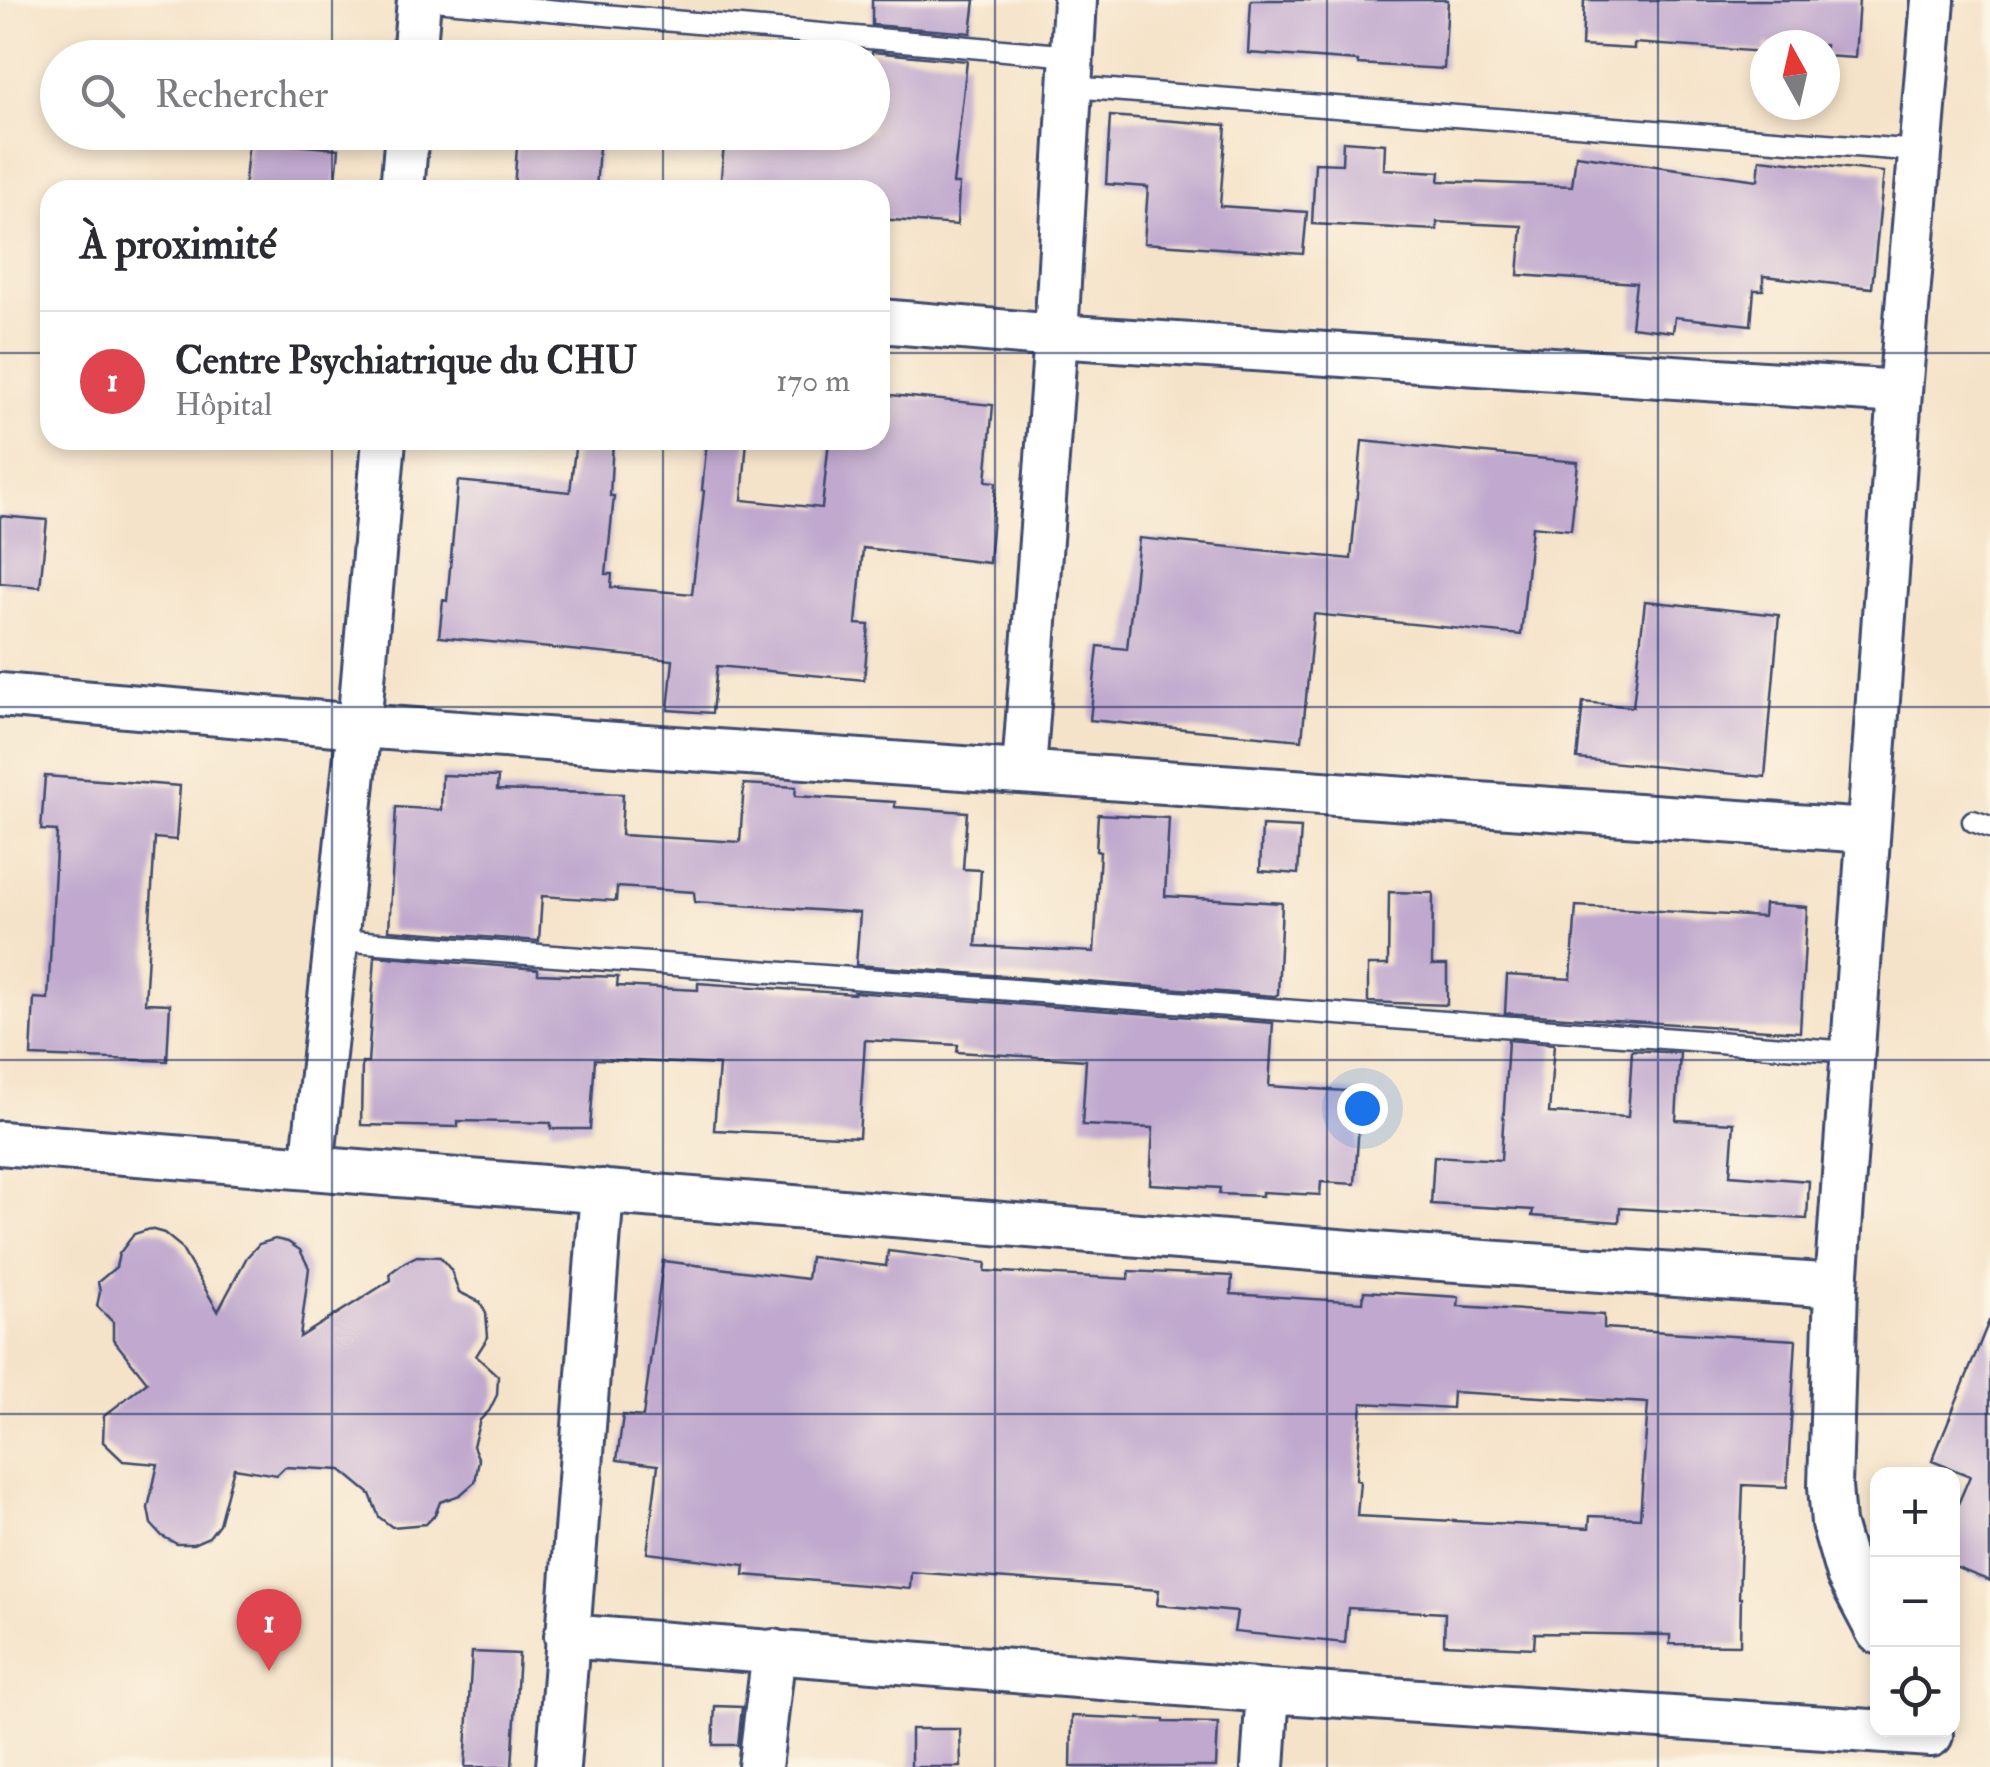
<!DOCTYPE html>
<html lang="fr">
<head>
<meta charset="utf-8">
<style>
  body { margin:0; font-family:"IM FELL Double Pica",serif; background:#f2f2f3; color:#2b2b33 }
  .controls { position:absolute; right:30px; bottom:30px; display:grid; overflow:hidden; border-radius:20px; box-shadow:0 5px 15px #0003 }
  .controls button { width:90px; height:90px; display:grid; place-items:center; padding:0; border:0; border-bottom:2px solid #e1e1e2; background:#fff; color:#2b2b33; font:50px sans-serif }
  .compass { position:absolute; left:1750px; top:30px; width:90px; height:90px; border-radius:50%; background:#fff; box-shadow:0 5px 15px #0003; rotate:352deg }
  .you { position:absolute; left:1362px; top:1108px; width:35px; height:35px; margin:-25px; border:8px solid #fff; border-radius:50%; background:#1a73e8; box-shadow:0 0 0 15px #1a73e833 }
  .badge { display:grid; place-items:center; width:65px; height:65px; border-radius:50%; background:#d93025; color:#fff; font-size:32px; font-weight:700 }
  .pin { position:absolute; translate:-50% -82px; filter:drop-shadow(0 2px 5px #0008) }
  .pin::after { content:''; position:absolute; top:52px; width:35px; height:30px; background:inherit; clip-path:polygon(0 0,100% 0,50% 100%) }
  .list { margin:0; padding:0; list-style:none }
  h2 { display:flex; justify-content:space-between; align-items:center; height:130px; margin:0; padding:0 40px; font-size:42px }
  h2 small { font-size:32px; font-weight:400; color:#7c7c81 }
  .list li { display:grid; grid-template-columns:65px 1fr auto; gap:30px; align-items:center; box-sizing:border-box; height:140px; padding:0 40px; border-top:2px solid #e1e1e2 }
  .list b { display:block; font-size:38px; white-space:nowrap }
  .list p { margin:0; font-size:32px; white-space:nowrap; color:#7c7c81 }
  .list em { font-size:32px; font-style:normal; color:#7c7c81 }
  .icon { flex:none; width:55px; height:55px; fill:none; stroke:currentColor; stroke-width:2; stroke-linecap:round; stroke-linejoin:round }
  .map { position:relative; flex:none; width:1990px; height:1767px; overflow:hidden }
  .search { position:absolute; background:#fff; box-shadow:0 5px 15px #0003; left:40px; top:40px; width:850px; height:110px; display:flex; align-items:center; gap:25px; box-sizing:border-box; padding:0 35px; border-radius:55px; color:#7c7c81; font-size:38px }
  .panel { position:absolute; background:#fff; box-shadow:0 5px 15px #0003; left:40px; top:180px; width:850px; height:270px; border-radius:30px }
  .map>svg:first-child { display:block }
  .building { fill:#c0a8ce; fill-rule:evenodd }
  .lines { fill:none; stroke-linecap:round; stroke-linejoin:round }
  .lane-casing { stroke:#3c4a6e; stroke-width:25 }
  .street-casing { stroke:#3c4a6e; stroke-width:48 }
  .lane { stroke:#fff; stroke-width:20 }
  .street { stroke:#fff; stroke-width:42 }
  .grid { fill:none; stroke:#1b2f5e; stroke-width:2.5; stroke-opacity:0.55 }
</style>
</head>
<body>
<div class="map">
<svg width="1990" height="1767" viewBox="0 0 1990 1767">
  <rect width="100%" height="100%" fill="#fcf5e5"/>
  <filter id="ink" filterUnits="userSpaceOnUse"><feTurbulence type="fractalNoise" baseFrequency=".01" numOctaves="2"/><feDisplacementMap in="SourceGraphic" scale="20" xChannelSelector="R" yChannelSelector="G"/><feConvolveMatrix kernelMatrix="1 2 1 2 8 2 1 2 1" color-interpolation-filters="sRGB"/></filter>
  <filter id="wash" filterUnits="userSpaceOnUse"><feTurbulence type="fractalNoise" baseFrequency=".0048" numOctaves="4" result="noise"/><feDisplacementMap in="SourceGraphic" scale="40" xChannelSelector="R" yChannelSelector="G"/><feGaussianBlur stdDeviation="2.25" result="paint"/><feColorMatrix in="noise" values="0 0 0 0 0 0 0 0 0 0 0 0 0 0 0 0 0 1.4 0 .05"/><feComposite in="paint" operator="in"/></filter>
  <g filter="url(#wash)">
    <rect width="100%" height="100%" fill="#f5e3c9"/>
    <g id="blocks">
      <!-- building -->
      <path class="building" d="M872 0H975L971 33 872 25Z
        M1251 0H1448L1444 69 1358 64V61L1248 53Z
        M1584 0H1859L1855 58 1825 56V45H1765V52L1634 43V49L1582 46Z
        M872 52 967 61 953 184H959L957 225 880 219V190H720L725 132H872Z
        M1110 116 1226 125 1220 206 1307 212 1303 254 1144 243 1148 187 1106 184Z
        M518 132H600L596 190H514Z
        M249 141 339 149 335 190H244Z
        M1343 141 1385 144 1384 169 1440 172 1439 181 1572 186 1576 155 1758 180 1760 159 1884 172 1872 288 1763 276V290H1754L1751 325 1675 317 1673 332 1631 327 1636 283 1518 275 1522 226 1437 222V230L1312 224 1315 163 1342 164Z
        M880 394 993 405 986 481 996 482 989 563 863 548 856 624 869 625 864 680 717 666 712 713 668 710 673 660 439 637 443 600 447 601 458 481 570 492 576 440H613L610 496H614L606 574H612L611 587 692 594 704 491 702 490 707 440H747L742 500 822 508 829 440 880 444Z
        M1362 441 1578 462 1571 530 1532 526 1521 635 1314 614 1302 740 1090 720 1098 646 1127 649 1139 538 1351 559Z
        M0 516 47 520 40 587 0 583Z
        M1645 601 1779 615 1765 777 1577 759 1583 702 1633 707Z
        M442 775 498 777 497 790 623 794 621 835 740 842 744 784 796 787 795 796 895 802V807L967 812 963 869 981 870 976 946 1094 952 1100 852 1096 851 1098 814 1169 818 1165 896 1282 903 1278 994 1275 996 856 965 860 913 695 902 694 892 617 887 616 901 542 896 539 941 389 930 396 807 441 810Z
        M45 776 180 786 176 840 155 838 145 1003 170 1004 167 1061 31 1056 34 998 48 999 57 831 41 830Z
        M1262 826 1301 828 1298 874 1260 871Z
        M1389 892 1433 893 1432 965H1447V1005L1368 1002V965H1388Z
        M1764 904 1807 907 1800 1032 1505 1013 1507 975 1571 979 1576 906 1763 917Z
        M375 956 538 969V974L618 977 617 986 698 990V983L854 994V992L1273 1023 1269 1086 1361 1092 1355 1184 1321 1182 1320 1195 1262 1192V1196L1219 1194 1220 1188 1150 1184 1153 1128 1082 1125 1086 1060 957 1052 958 1045 865 1040 859 1137 714 1130 719 1065 595 1059 590 1129H551V1123L458 1121V1127L361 1125 362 1063H368Z
        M1508 1040 1554 1044 1549 1113 1628 1117 1632 1050 1680 1053 1676 1120 1734 1123 1730 1175 1809 1181 1807 1219 1620 1208 1619 1222 1532 1216 1533 1210 1431 1204 1434 1156 1501 1160Z
        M150 1229 164 1233 180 1246 218 1311 247 1257 259 1244 275 1239 288 1242 300 1250 309 1268 300 1337 391 1280 390 1273 405 1262 417 1256 440 1257 451 1270 459 1292 480 1302 486 1313 488 1337 476 1356 498 1376 497 1395 489 1411 480 1420 473 1446 479 1460 475 1482 460 1495 440 1502 435 1515 426 1524 392 1527 379 1517 370 1494 341 1470 285 1467 277 1475 234 1468 219 1524 209 1537 193 1544H177L162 1536 151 1524 148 1508 158 1464 123 1461 103 1442 104 1416 147 1382 113 1339V1322L97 1306 100 1292 98 1282 116 1267 119 1254 134 1234Z
        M888 1251 986 1263 985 1271 1128 1279 1129 1271 1232 1276 1231 1294 1363 1302 1364 1291 1459 1297 1458 1306 1604 1315V1328L1796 1340 1787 1487 1743 1485 1739 1598H1741L1740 1645 1670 1644V1635L1535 1633 1534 1648 1444 1644 1445 1613 1348 1608 1345 1643 1234 1632 1237 1612 1157 1605 1159 1590 911 1572 910 1589 744 1575 745 1565 647 1553 658 1465 617 1460 623 1415 643 1417 663 1261 807 1279 810 1257 886 1266ZM1453 1392 1648 1403 1640 1518 1590 1516 1589 1528 1357 1516 1360 1481 1356 1480 1362 1403 1452 1408Z
        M1989 1321H1990V1581L1952 1566V1518L1970 1476 1932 1461Z
        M472 1652 519 1654 512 1767H465Z
        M715 1706 742 1707 738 1745H713Z
        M1072 1716 1164 1720V1722L1218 1723 1216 1767H1071Z
        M911 1729H960L961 1767H911Z"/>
    </g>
  </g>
  <g filter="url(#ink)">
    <use href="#blocks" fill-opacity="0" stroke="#3c4a6e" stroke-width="2.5"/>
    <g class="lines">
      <!-- lane casing -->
      <g class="lane-casing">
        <path id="lane" d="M434 0 1072 56
          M1071 87 1920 151
          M1973 821 1990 827
          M338 940 1851 1052"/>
      </g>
      <!-- street casing -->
      <g class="street-casing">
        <path id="street" d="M414 58 419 0
          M402 190 407 132
          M880 321 1056 336 1900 392
          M0 695 359 726 1868 831
          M1024 771 1056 336 1075 0
          M0 1143 1413 1257 1836 1286
          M312 1168 359 726 384 440
          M1878 1632 1848 1575 1833 1523 1830 1486 1836 1286 1900 392 1933 0
          M566 1636 1268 1691 1931 1735
          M558 1767 602 1191
          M760 1767 774 1651
          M1263 1767 1268 1691"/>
      </g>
      <!-- lane -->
      <use href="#lane" class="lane"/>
      <!-- street -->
      <use href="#street" class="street"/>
    </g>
  </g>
  <!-- grid -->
  <path class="grid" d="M332 0V58M663 0V58M995 0V1767M1327 0V1767M1658 0V1767M332 132V190M663 132V190M0 353H50M880 353H1990M332 440V1767M663 440V1767M0 707H1990M0 1060H1990M0 1414H1990"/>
</svg>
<div class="controls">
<button>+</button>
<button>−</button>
<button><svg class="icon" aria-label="locate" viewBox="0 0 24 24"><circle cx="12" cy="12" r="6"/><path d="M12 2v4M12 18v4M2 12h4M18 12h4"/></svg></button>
</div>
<svg class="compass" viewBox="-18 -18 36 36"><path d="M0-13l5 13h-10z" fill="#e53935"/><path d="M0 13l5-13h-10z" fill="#7c7c81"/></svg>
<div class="you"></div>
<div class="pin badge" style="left:269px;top:1671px;background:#e0444e">1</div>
<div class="search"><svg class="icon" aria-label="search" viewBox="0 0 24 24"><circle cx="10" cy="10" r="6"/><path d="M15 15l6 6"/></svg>Rechercher</div>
<section class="panel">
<h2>À proximité<small></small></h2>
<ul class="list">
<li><span class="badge" style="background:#e0444e">1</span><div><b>Centre Psychiatrique du CHU</b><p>Hôpital</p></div><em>170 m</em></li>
</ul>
</section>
</div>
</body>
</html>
